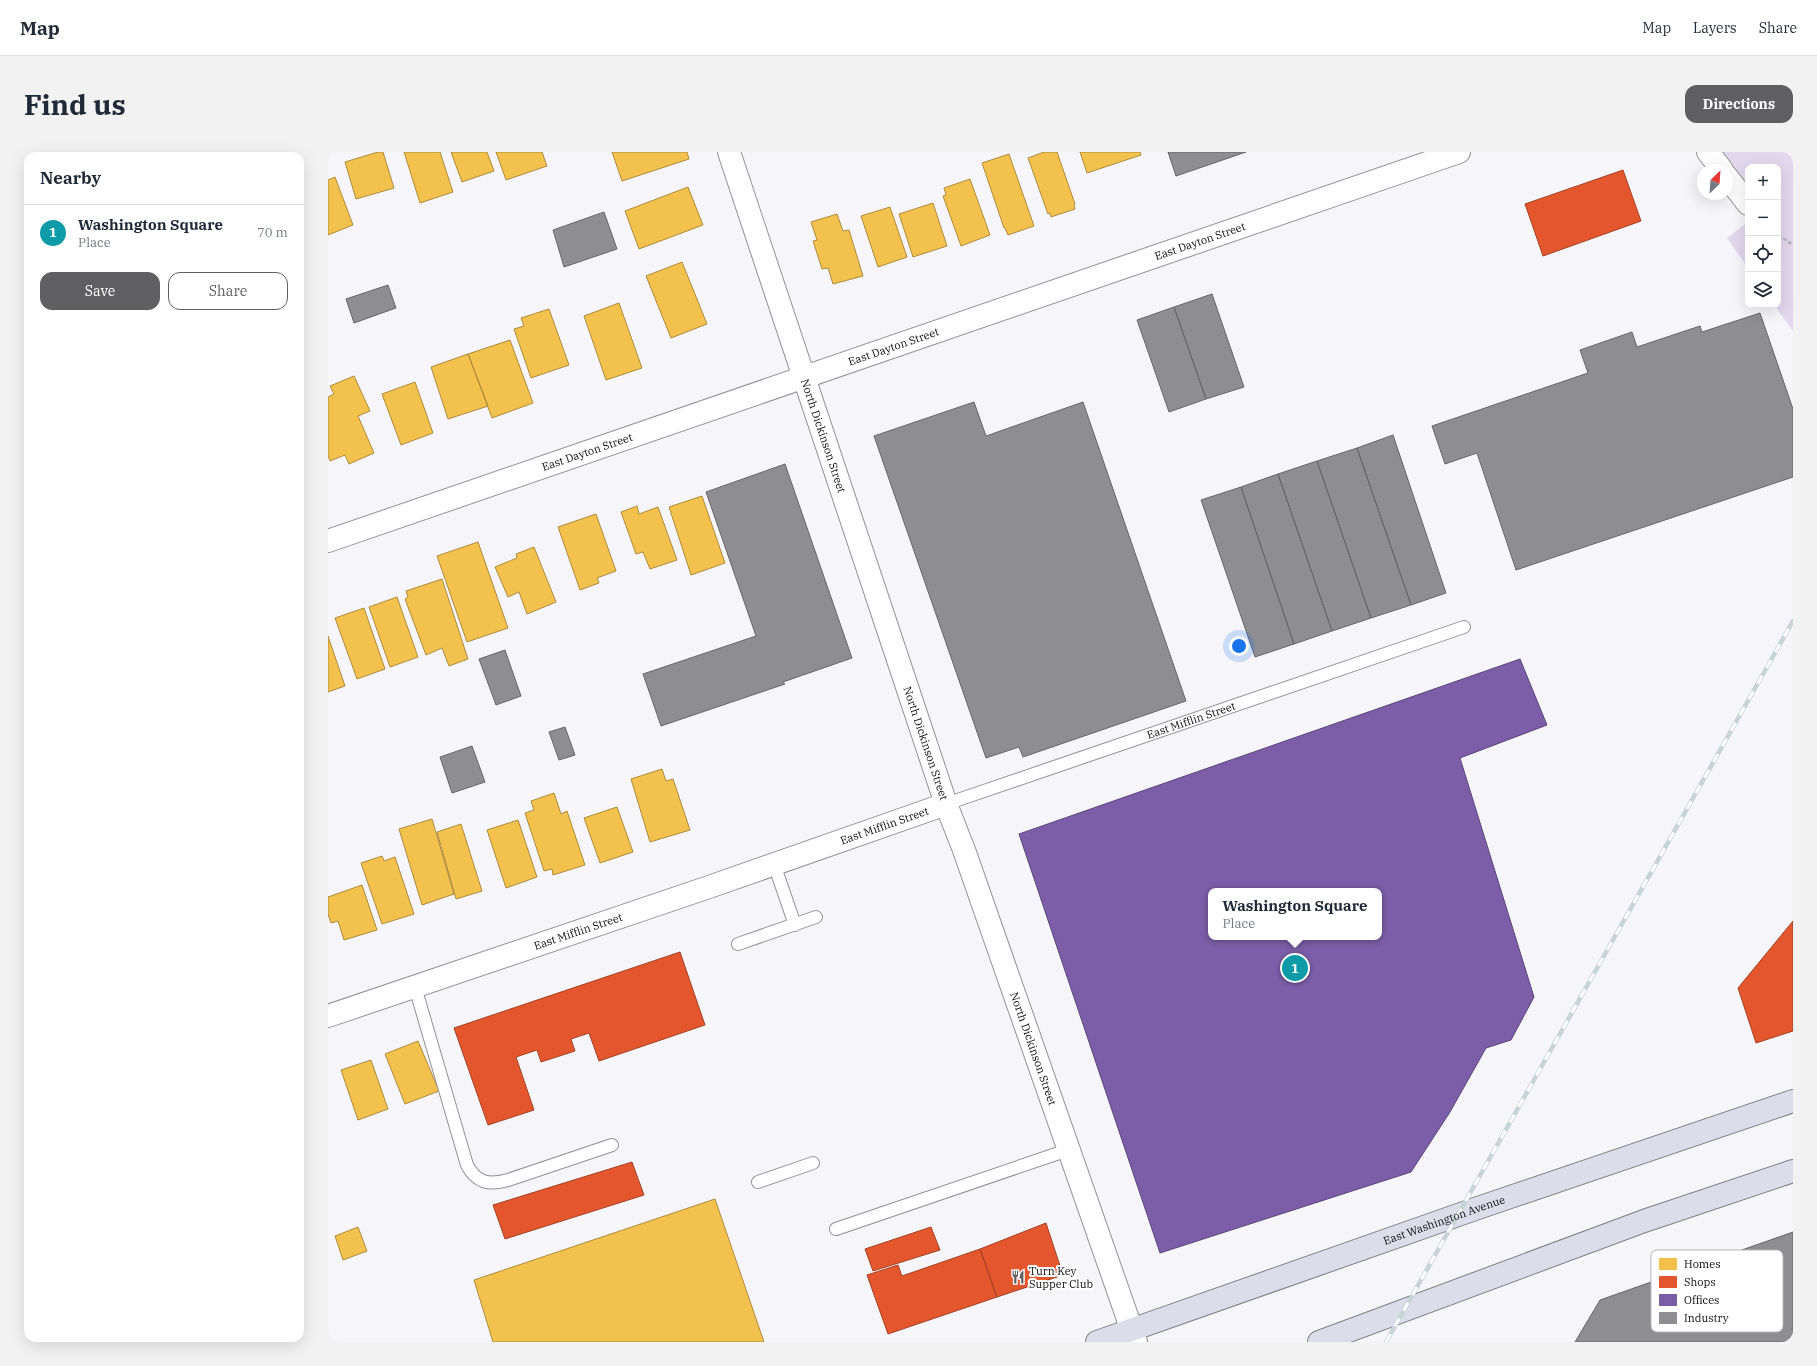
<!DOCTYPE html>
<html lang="en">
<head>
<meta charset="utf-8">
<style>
  body { margin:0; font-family:"IBM Plex Serif",serif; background:#f2f2f3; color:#1f2937 }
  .controls { position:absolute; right:12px; top:12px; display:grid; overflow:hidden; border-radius:8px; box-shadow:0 4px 16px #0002 }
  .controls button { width:36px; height:36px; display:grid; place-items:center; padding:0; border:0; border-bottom:1px solid #e0e1e3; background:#fff; color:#1f2937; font:20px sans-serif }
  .compass { position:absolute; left:1369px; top:12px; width:36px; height:36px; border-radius:50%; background:#fff; box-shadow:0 4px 16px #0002; rotate:25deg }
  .you { position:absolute; left:911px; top:494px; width:14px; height:14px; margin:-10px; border:3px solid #fff; border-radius:50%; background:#1a73e8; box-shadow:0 0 0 6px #1a73e833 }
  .badge { display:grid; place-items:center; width:26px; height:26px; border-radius:50%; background:#5f5f61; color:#fff; font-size:13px; font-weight:700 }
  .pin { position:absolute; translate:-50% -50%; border:2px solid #fff; box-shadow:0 1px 4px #0006 }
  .popup { position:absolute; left:880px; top:736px; width:174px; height:52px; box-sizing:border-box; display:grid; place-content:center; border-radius:8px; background:#fff; filter:drop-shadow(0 1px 3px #0005); font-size:13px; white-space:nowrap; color:#747a83 }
  .popup b { font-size:15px; color:#1f2937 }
  .popup::after { content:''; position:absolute; left:50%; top:100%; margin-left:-8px; border:8px solid transparent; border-top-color:#fff }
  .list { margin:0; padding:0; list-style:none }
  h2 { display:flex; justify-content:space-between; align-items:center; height:52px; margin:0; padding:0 16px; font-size:17px }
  h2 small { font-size:13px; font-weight:400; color:#747a83 }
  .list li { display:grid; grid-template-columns:26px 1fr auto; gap:12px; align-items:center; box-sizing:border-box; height:56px; padding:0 16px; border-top:1px solid #e0e1e3 }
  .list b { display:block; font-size:15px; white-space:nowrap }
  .list p { margin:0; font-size:13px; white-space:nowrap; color:#747a83 }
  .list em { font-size:13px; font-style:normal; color:#747a83 }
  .actions { display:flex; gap:8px; padding:12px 16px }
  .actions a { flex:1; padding:9px 0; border:1px solid #5f5f61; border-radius:12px; text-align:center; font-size:14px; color:#5f5f61 }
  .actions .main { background:#5f5f61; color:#fff }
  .icon { flex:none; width:22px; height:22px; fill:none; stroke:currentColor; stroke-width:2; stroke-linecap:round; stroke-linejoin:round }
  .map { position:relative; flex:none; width:1465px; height:1190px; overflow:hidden; border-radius:12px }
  header { display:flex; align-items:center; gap:24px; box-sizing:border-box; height:56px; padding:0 20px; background:#fff; border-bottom:1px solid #e0e1e3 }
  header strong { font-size:19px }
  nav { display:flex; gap:22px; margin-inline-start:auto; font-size:14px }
  .intro { display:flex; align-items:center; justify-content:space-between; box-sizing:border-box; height:96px; padding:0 24px }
  h1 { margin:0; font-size:28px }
  .button { padding:10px 18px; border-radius:12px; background:#5f5f61; color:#fff; font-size:14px; font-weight:700 }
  main { display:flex; gap:24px; padding:0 24px }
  aside { flex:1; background:#fff; border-radius:12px; box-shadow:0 4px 16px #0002 }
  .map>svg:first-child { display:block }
  .park { fill:#e3d7ee }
  .homes { fill:#f2c14e; stroke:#ae8b3b }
  .shops { fill:#e4572e; stroke:#a44124 }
  .offices { fill:#7b5ea7; stroke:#5a4679; fill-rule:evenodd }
  .industry { fill:#8d8d92; stroke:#67676a }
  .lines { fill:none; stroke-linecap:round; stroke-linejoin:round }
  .service-casing { stroke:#929294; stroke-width:14 }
  .minor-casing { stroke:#929294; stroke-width:24 }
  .primary-casing { stroke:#7f7f82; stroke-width:24 }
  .path { stroke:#b7b7b8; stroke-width:2.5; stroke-dasharray:4 2; stroke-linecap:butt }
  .service { stroke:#fefefe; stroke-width:12 }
  .minor { stroke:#fefefe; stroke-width:22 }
  .primary { stroke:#dcddea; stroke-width:22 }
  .rail-casing { stroke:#c6d4d5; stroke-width:4.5 }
  .rail { stroke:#fff; stroke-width:3; stroke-dasharray:9; stroke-linecap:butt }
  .labels { text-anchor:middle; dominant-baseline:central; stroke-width:4; stroke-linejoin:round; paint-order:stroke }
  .street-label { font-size:11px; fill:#0e0e0e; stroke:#fff }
  .poi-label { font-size:11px; fill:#0e0e0e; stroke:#fff; text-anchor:start }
  .key { fill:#fff; stroke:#b7b7b7; stroke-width:1 }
  .key-label { font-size:11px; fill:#0e0e0e }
</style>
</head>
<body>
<header>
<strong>Map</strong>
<nav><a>Map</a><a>Layers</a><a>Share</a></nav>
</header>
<div class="intro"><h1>Find us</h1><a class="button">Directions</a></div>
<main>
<aside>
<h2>Nearby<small></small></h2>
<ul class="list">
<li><span class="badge" style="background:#0f9aa8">1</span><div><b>Washington Square</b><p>Place</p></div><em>70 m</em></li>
</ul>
<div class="actions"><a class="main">Save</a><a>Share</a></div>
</aside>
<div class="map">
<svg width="1465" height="1190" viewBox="0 0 1465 1190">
  <rect width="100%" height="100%" fill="#f5f5fa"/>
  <!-- park -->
  <path class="park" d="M1380 0H1465V179L1446 153H1450V15H1420V52Z
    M1420 70V116L1399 86Z"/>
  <!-- homes -->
  <path class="homes" d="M50 0H55L66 36 28 47 17 10Z
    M76 0H112L125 40 92 51Z
    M123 0H159L166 19 134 30Z
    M168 0H214L219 14 178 28Z
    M284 0H359L361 7 294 29Z
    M716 0H729L747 52H746L747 57 723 65 722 61 720 62 700 6Z
    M752 0H812L813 3 759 21Z
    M681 2 706 74 680 83 677 76H676L654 11Z
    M7 25 25 73 0 83V28Z
    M642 27 662 83 633 94 615 44 618 43 616 36Z
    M360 35 375 73 311 97 297 59Z
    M605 51 619 94 585 105 571 62Z
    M562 55 579 105 550 115 533 64Z
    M509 62 515 79 521 78 535 124 505 132 500 116 494 117 485 89 489 88 483 70Z
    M354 110 379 172 343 186 318 124Z
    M291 151 314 216 278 228 256 164Z
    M221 157 241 213 203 226 186 177 196 174 193 166Z
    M182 188 205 251 164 266 140 202Z
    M140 202 160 254 120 267 103 215Z
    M26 224 42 259 30 264 46 301 21 312 17 303 2 309 0 304V245L6 242 2 234Z
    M87 230 105 281 73 293 54 242Z
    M374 344 397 411 363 423 341 355Z
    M309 354 311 362 330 355 349 408 322 417 315 400 308 402 293 360Z
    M268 362 288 419 269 426 271 431 252 438 230 375Z
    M150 390 180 476 139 490 109 404Z
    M206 395 228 450 199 462 191 440 180 445 167 415 189 406 188 402Z
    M114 427 140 507 121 514 114 496 98 503 77 447 80 445 78 439Z
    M69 445 90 505 62 515 41 455Z
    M36 456 57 517 29 527 7 466Z
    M0 484 17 534 0 540Z
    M334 617 338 629 345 627 362 678 322 690 303 627Z
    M226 641 233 662 239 659 257 713 225 723 224 717 216 719 197 661 206 658 203 649Z
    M289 655 305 700 272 711 256 666Z
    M104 667 126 742 94 753 71 677Z
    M190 668 209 725 178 736 159 678Z
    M133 672 154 739 128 747 109 680Z
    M54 704 56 709 67 705 86 762 54 772 33 711Z
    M34 733 49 778 16 788 10 769 3 771 0 762V745Z
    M90 889 111 939 77 952 57 902Z
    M43 908 60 957 30 968 13 918Z
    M387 1047 436 1190H165L146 1128Z
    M30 1075 39 1099 15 1108 7 1084Z"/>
  <!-- shops -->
  <path class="shops" d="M1295 18 1313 69 1215 104 1197 52Z
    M1465 769V879L1428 891 1410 836Z
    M352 800 377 873 271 909 261 881 243 887 247 899 213 910 209 898 188 905 206 958 160 973 126 876Z
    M304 1010 316 1043 177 1087 165 1053Z
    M718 1071 735 1123 669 1145 652 1097Z
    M603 1075 612 1098 545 1119 537 1097Z
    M652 1097 669 1145 560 1182 539 1123 570 1113 574 1124Z"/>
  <!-- offices -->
  <path class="offices" d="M1192 507 1219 573 1132 606 1206 845 1183 888 1158 896 1122 960 1083 1020 832 1101 691 682ZM883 739H1051V785H883Z"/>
  <!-- industry -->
  <path class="industry" d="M840 0H918L848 24Z
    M276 60 289 97 236 115 225 78Z
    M60 133 68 156 26 171 18 147Z
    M884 142 916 235 878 247 846 155Z
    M846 155 878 247 841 260 809 168Z
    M1432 161 1465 257V325L1188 418 1149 301 1117 312 1104 274 1260 221 1252 198 1304 180 1309 195 1372 174 1374 180Z
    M646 250 658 284 755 250 858 549 695 605 691 595 658 606 546 284Z
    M1065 283 1118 441 1083 453 1029 296Z
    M1029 296 1083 453 1043 466 989 309Z
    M989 309 1043 466 1004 479 950 322Z
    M457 312 524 506 455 530 457 532 333 574 315 522 428 484 378 340Z
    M950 322 1004 479 966 492 913 335Z
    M913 335 966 492 927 505 873 348Z
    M177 498 193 544 168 553 151 507Z
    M237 575 247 603 231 608 221 580Z
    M144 594 157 630 124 641 112 605Z
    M1465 1080V1190H1247L1272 1148Z"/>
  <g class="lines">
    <!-- service casing -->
    <g class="service-casing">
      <g id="service">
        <path id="s1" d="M618 652 1136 475"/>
        <path d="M446 712 467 773"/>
        <path d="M410 792 488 765"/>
        <path d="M87 835 139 1013C149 1032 162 1033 180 1028L284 993"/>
        <path d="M430 1030 485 1011"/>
        <path d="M508 1077 740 998"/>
      </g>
    </g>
    <!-- minor casing -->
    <g class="minor-casing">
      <g id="minor">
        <path id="s2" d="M401 0 618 652 636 698 808 1190"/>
        <path d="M1380 0 1394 18"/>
        <path d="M1399 25 1420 52"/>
        <path id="s3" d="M0 389 1131 0"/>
        <path id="s4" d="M0 864 381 735 618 652"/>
      </g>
    </g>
    <!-- primary casing -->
    <g class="primary-casing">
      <g id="primary">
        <path id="s5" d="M769 1190 1150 1056 1465 949"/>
        <path d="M991 1190 1316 1069 1465 1019"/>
      </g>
    </g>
    <!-- path -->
    <path class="path" d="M1450 83 1465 93"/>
    <!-- service -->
    <use href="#service" class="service"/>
    <!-- minor -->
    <use href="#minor" class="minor"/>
    <!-- primary -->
    <use href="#primary" class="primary"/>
    <!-- rail casing -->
    <g class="rail-casing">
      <path id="rail" d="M1058 1190 1465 469"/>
    </g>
    <!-- rail -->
    <use href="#rail" class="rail"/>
  </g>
  <!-- icons -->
  <defs>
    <g id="restaurant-bare" transform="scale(1.08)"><path d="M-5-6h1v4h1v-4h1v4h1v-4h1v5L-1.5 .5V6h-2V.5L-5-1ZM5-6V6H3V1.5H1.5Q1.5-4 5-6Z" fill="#5f5f61" stroke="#fff" stroke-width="2.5" paint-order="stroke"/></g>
  </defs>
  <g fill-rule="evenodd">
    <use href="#restaurant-bare" x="690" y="1125"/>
  </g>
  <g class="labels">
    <!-- street labels -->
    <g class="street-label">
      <text stroke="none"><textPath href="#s3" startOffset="922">East Dayton Street</textPath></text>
      <text stroke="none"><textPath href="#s3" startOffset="598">East Dayton Street</textPath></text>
      <text stroke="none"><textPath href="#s2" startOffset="299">North Dickinson Street</textPath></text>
      <text stroke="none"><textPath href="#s3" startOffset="274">East Dayton Street</textPath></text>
      <text stroke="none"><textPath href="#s1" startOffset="259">East Mifflin Street</textPath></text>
      <text stroke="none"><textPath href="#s2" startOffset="623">North Dickinson Street</textPath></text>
      <text stroke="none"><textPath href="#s4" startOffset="588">East Mifflin Street</textPath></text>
      <text stroke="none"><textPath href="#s4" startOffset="264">East Mifflin Street</textPath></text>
      <text stroke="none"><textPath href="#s2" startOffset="947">North Dickinson Street</textPath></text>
      <text stroke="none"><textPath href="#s5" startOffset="368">East Washington Avenue</textPath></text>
    </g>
    <!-- poi labels -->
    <g class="poi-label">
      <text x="701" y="1119">Turn Key<tspan x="701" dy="13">Supper Club</tspan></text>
    </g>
  </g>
  <!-- legend -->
  <rect x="1323" y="1098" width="132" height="82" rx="6" class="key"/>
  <rect x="1331" y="1106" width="18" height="12" fill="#f2c14e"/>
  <rect x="1331" y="1124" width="18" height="12" fill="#e4572e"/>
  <rect x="1331" y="1142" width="18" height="12" fill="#7b5ea7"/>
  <rect x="1331" y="1160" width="18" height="12" fill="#8d8d92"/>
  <g class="key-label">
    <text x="1356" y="1116">Homes</text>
    <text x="1356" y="1134">Shops</text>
    <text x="1356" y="1152">Offices</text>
    <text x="1356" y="1170">Industry</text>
  </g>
</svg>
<div class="controls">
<button>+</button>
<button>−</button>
<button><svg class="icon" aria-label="locate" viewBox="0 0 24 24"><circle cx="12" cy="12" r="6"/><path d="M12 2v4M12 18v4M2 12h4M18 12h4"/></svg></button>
<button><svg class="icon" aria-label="layers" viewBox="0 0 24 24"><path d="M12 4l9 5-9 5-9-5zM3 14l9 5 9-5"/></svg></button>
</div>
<svg class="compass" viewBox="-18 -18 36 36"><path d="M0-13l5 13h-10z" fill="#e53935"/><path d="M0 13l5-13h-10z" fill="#747a83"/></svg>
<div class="you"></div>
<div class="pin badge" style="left:967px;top:816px;background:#0f9aa8">1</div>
<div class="popup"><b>Washington Square</b>Place</div>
</div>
</main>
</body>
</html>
